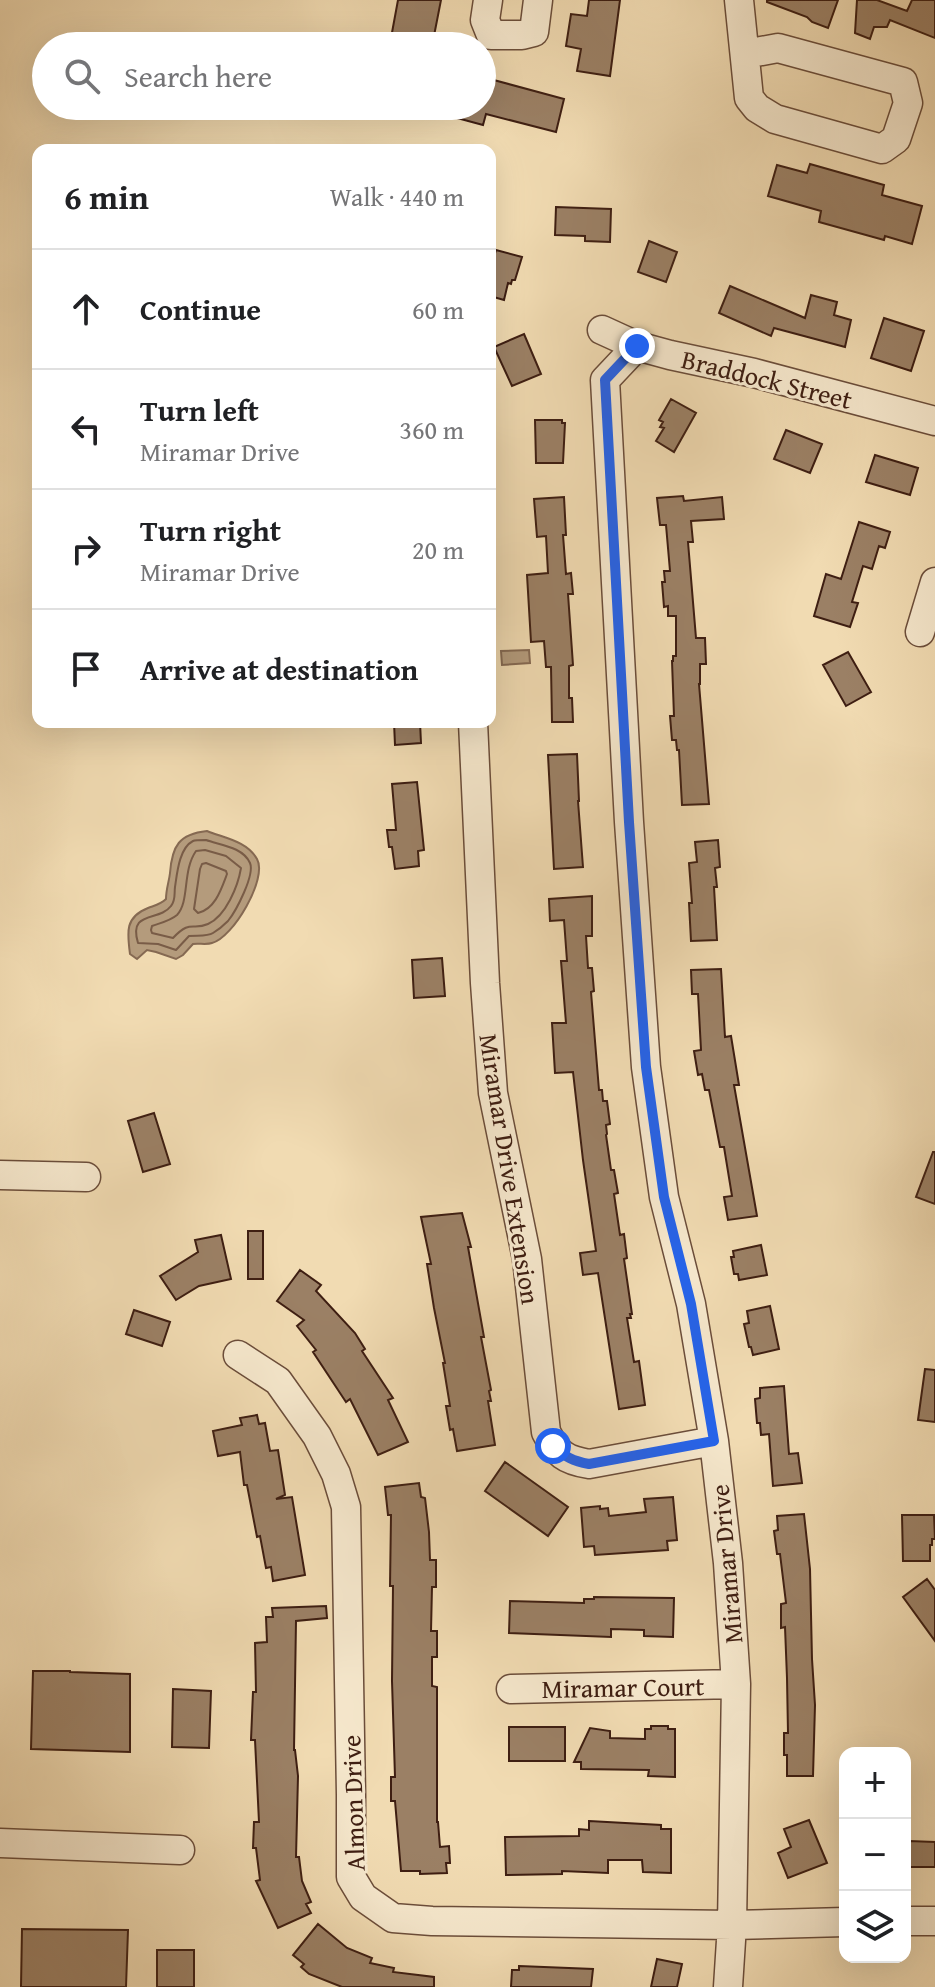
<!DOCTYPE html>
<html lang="en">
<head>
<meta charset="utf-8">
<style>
  body { margin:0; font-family:"Gentium Book Plus",serif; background:#f2f2f2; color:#202124 }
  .controls { position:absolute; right:24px; bottom:24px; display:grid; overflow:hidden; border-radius:16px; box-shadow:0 8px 32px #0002 }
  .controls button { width:72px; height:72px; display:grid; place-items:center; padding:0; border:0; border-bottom:2px solid #e0e0e0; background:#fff; color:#202124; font:40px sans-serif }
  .stop { position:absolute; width:24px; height:24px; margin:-18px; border:6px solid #2563eb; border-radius:50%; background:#fff }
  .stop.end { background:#2563eb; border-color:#fff; box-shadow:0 2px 8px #0008 }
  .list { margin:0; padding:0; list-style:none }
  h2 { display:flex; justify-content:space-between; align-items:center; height:104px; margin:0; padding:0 32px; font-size:34px }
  h2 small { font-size:26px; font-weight:400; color:#757577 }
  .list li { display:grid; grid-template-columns:52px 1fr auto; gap:24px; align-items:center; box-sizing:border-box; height:120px; padding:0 32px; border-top:2px solid #e0e0e0 }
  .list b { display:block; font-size:30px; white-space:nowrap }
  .list p { margin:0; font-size:26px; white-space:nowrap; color:#757577 }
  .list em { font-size:26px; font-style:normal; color:#757577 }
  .icon { flex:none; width:44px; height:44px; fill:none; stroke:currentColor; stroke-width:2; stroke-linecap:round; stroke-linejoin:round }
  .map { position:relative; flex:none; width:935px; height:1987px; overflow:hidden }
  .search { position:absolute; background:#fff; box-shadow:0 8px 32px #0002; left:32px; top:32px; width:464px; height:88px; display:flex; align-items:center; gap:20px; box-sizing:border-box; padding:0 28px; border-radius:44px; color:#757577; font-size:30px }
  .panel { position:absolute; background:#fff; box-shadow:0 8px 32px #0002; left:32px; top:144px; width:464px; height:584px; border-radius:16px }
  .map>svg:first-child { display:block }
  .water { fill:#b49b7c; stroke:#856952; stroke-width:2 }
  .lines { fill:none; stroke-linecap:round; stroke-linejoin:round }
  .shore { stroke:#795c47; stroke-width:2 }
  .building { fill:#9b8065; stroke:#3e1e12; stroke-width:2 }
  .minor-casing { stroke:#6b4d3a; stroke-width:31 }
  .minor { stroke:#f6e8cd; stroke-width:28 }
  .route { stroke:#2563eb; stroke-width:10 }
  .labels { text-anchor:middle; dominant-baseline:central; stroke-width:6; stroke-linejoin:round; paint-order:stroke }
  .street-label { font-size:26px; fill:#3e1e12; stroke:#f6e8cd }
</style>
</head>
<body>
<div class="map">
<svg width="935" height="1987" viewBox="0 0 935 1987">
  <rect width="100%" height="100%" fill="#f1dbb2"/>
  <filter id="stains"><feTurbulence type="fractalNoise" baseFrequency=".0025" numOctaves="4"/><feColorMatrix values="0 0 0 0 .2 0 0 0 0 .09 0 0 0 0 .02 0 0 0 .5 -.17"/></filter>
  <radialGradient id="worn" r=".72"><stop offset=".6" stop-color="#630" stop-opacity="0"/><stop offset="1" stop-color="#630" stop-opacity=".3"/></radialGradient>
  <!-- water -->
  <path class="water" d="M529 650 530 663 502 665 501 651Z
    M207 831C224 838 247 841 257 859 268 878 233 938 212 943 207 945 198 943 193 944L183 955 176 959 156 952 147 950 137 959 130 954C127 932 125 917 148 908 156 905 161 904 166 899 166 889 169 882 170 873 172 846 179 834 207 831Z"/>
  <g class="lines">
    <!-- shore -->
    <path class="shore" d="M206 840C220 845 243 847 250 863 255 875 236 911 228 921 224 925 218 930 213 933 207 937 197 935 189 936L176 950 158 944 138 943C128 910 159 922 171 906 176 900 174 894 175 887 177 874 179 848 193 841 195 840 204 840 206 840Z
      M205 850 226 856 241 868C238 886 226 916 208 924 192 931 191 919 173 938L152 933 151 930 152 926C160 923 170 921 177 915 190 901 182 871 196 851Z
      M206 863 226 871 227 874C221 890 215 909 198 913L194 909 200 869 202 864Z"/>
  </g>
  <!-- building -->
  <path class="building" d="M398 0H441L432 46 391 38Z
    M589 0H620L610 76 577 71 581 49 566 46 571 14 587 16Z
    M767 0H838L828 28 812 22 807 17 767 2Z
    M857 0H877L907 11 912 0H935V38L890 20 887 27H874L870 39 855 33Z
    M490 79 564 99 556 132 486 114 483 125 431 111 432 106H482V90L487 91Z
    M810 164 884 185 882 195 922 206 912 244 885 236 884 240 819 222 821 211 768 196 777 165 807 173Z
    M556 207 611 209 610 242 585 241V236L555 235Z
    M649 241 677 252 666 282 638 272Z
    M496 250 522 257 515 280H512L511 284 508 283 504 300 490 296V270Z
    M730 286 805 318 811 295 837 302 834 315 851 320 845 347 774 328 771 336 719 313Z
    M884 318 924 331 911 371 871 358Z
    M524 334 541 374 512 386 494 347Z
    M671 399 696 413 674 452 656 441 664 428 660 427 663 422 659 420Z
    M535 420H562V423H565L563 463H536Z
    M786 430 822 444 810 473 774 459Z
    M875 455 918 468 910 495 866 482Z
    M683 496 684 501 722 497 724 519 691 521 693 542H688L696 638H705L706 664H700V684H699L709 804 682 805 679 750H677L676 740H672L670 716H674L672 661H673V656H676V616H668V606L664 607 662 582H665L664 571H670L666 525H660L657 498Z
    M564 497 566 535H563L566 574 571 573 573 594H568L573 665 569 666V698H572L573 722H552L551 667H546L544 641 531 642 527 575 548 573 546 536 537 537 534 499Z
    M859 522 890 532 885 548 879 546 872 569 863 566 852 602 858 603 850 627 814 616 826 574 841 579Z
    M848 652 871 692 846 706 823 665Z
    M394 722H420L421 743 395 745Z
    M577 754 579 801H578L583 867 554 869 548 755Z
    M417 782 424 850 418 851 419 866 395 869 392 847H389L387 830H396L392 784Z
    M718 840 720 867 715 868 717 887H714L717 940 691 941 689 903H692L689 863 697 862 695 842Z
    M592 896V936H586L588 968H592L594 991 591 992 599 1090H602L603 1101H607L610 1124 606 1125 607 1134 606 1135 611 1170H614L618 1193 614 1194 620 1235 624 1234 627 1258 624 1259 632 1314H630L631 1318H627L634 1362 639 1361 645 1405 619 1409 598 1273 583 1275 580 1253 596 1251 583 1160 573 1072 555 1073 552 1023H566L561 961H567L564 920 550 921 549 899Z
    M442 958 445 996 414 998 412 960Z
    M721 969 725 1037 731 1036 739 1085H734L757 1216 728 1220 724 1197 732 1196 724 1147H720L709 1090H705L702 1074 698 1075 694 1051 701 1050 698 994H692L691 970Z
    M154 1113 170 1164 143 1172 128 1121Z
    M933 1152H935V1204L916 1197Z
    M462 1213 471 1247H468L484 1337H481L491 1390 489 1391 491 1401H488L495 1445 457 1451 453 1429 450 1430 446 1406H450L443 1363H445L434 1308 427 1264H431L421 1217Z
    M248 1231H263V1279H248Z
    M221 1235 231 1279 199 1286 176 1300 160 1276 198 1252 195 1240Z
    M761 1245 767 1275 739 1280 738 1274H734L731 1257H734L733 1251Z
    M300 1270 321 1285 316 1291 355 1333 365 1349 362 1351 393 1398 388 1400 408 1442 378 1455 350 1399 346 1402 342 1396 313 1352 316 1350 297 1326 304 1320 277 1301Z
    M770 1306 779 1349 753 1355 751 1347H749L744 1324 749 1323 747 1311Z
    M134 1310 170 1322 162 1346 126 1334Z
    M925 1369 935 1370V1422L918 1420Z
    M784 1386 789 1454 798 1453 802 1483 773 1486 769 1434 761 1435 760 1423H757L755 1399 760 1398V1388Z
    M257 1415 259 1424 265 1423 270 1451 278 1450 285 1495 276 1499 292 1497 305 1575 273 1581 271 1567 266 1568 260 1536 257 1537 247 1485H244L240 1452 218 1456 213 1431 242 1425 240 1418Z
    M505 1462 568 1507 548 1536 485 1491Z
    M419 1483 421 1497 425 1498 429 1532 430 1560H436V1587H432L431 1631H437V1657H432V1686L437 1687V1822H438L440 1847 449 1846 450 1863H446L447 1873 420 1874V1871H401L395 1801H391V1777H395L392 1681 393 1586H390L391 1515H388L385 1487Z
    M673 1497 677 1540 667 1541 668 1550 595 1555 594 1546 584 1547 581 1508 600 1506V1509L608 1508 609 1516 646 1512 644 1499Z
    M804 1514 810 1569 812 1659 815 1705 813 1776H787V1755H784V1733H788L787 1678 785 1627 781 1628V1604L786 1603 780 1554H777L774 1531 778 1530 777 1516Z
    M902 1515H934L935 1539H932V1545H930V1561H903Z
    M927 1579 935 1590V1641L903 1597Z
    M594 1597 674 1598 673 1637 644 1636V1630L611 1629V1637L509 1633 510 1601 584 1603V1599H594Z
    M326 1606 327 1618 296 1621 294 1750H295L298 1776 296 1857H299L302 1881 311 1902 306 1904 311 1913 278 1928 256 1881 260 1880 256 1848H253L254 1822H259L255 1740H251L253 1692H256L255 1643 267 1642 266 1617H273L272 1608Z
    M33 1671H70V1672L130 1674V1752L31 1749Z
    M173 1689 211 1691 209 1748 172 1747Z
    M651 1726H668V1729H675V1777L648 1776 649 1770 581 1769V1762H574L590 1728 610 1731V1738L645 1739V1729H651Z
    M509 1727H565V1761H509Z
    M809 1820 827 1863 788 1878 778 1853 791 1847 784 1829Z
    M589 1821 661 1825V1829H671V1873L643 1872 642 1860H608V1873L562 1871V1874L506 1875 505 1837 579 1836V1829L589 1830Z
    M909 1841 935 1842V1867H908Z
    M318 1924 347 1948 372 1958 370 1963 394 1968 393 1972 434 1977V1987H342L309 1974 301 1967 304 1964 293 1955Z
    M22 1929 128 1930 126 1987H21Z
    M157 1950H194V1987H157Z
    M657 1959 682 1964 677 1987H651Z
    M519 1966 593 1969 591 1987H511L512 1970H519Z"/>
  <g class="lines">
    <!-- minor casing -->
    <g class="minor-casing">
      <path id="minor" d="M488 0 485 20 491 35H522L534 32 538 0
        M739 0 749 98 757 108 775 119 882 149 896 139 908 103 903 82 778 48 745 54
        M602 330 637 346 670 355 754 373 935 421
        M637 346 605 380 629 822 646 1067 664 1197 691 1304 714 1441 728 1563 736 1684 732 1925 728 1987
        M920 632 935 582
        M473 722 485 983 493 1093 527 1259 546 1432C557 1454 565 1460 589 1464L714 1441
        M0 1175 86 1177
        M238 1355 278 1381 317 1436 336 1474 346 1507 351 1795V1877L363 1897 393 1918 432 1921 732 1925 845 1922
        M511 1689 736 1684
        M0 1843 180 1850
        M905 1921H935"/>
    </g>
    <!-- minor -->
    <use href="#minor" class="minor"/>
  </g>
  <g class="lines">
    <!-- route -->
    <path class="route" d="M553 1446C565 1457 573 1461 589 1464L714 1441 691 1304 664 1197 646 1067 629 822 605 380 637 346"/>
  </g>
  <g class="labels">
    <!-- street labels -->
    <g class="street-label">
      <text transform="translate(767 379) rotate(14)">Braddock Street</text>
      <text transform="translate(510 1169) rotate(81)">Miramar Drive Extension</text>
      <text transform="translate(726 1564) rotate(-95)">Miramar Drive</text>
      <text transform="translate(623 1687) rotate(-1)">Miramar Court</text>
      <text transform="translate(353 1803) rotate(-92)">Almon Drive</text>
    </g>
  </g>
  <rect width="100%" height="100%" filter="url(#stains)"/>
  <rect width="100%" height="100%" fill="url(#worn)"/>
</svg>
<div class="controls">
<button>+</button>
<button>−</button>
<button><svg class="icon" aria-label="layers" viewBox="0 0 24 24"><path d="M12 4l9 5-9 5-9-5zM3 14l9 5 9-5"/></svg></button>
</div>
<div class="stop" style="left:553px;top:1446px"></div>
<div class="stop end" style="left:637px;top:346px"></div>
<div class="search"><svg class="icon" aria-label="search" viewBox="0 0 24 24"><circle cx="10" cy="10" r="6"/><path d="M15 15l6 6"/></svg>Search here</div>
<section class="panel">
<h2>6 min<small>Walk · 440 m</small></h2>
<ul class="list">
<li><svg class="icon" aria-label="ahead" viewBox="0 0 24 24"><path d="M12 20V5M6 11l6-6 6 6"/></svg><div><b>Continue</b></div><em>60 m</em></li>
<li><svg class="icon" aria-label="left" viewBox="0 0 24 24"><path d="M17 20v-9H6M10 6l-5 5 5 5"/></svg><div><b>Turn left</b><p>Miramar Drive</p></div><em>360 m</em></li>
<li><svg class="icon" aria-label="right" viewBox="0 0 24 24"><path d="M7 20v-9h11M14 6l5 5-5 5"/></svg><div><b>Turn right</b><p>Miramar Drive</p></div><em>20 m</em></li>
<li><svg class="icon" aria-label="arrive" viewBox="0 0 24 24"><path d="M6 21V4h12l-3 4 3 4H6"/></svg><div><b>Arrive at destination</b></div></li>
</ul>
</section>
</div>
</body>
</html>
